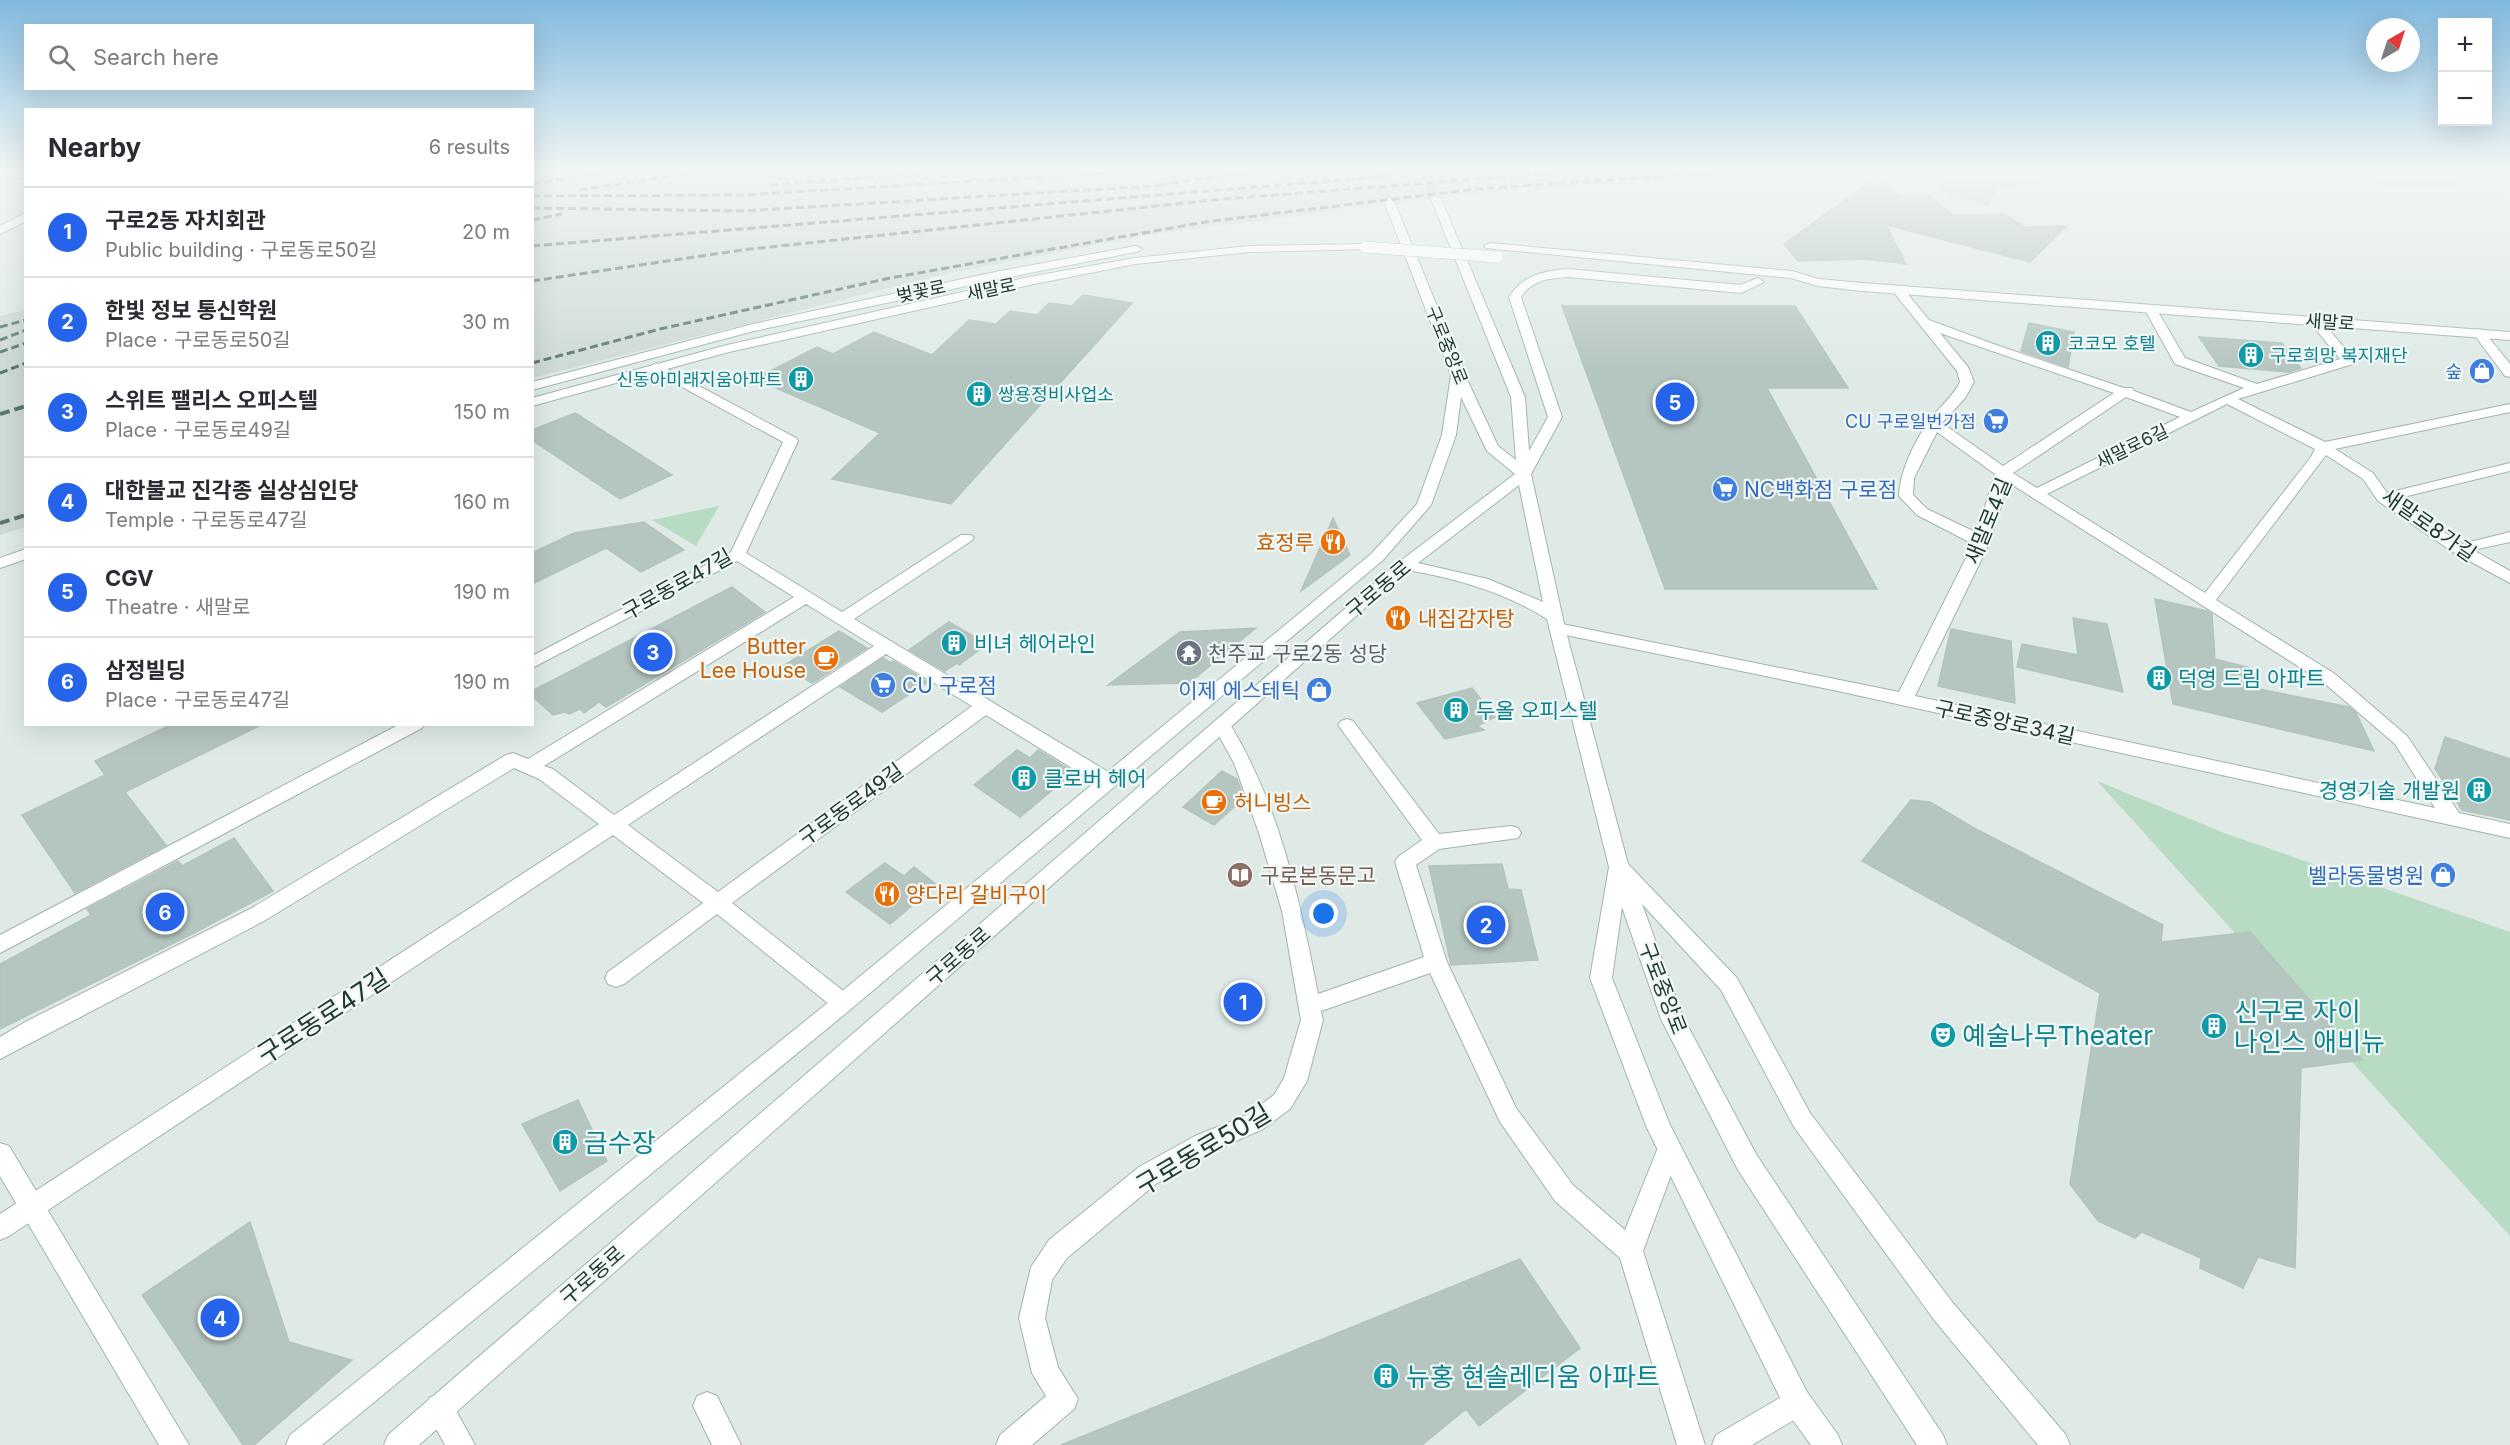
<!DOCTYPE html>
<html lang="en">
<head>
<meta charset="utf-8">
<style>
  body { margin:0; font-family:Inter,"Noto Sans KR",sans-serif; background:#f7f7f7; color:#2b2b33 }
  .controls { position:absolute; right:18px; top:18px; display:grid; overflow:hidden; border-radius:0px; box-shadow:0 6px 24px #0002 }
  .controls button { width:54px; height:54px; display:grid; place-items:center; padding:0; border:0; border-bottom:2px solid #e1e1e2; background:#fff; color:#2b2b33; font:30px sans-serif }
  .compass { position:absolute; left:2366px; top:18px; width:54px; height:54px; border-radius:50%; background:#fff; box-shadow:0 6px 24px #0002; rotate:39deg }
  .you { position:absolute; left:1324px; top:914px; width:21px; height:21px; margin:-15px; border:4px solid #fff; border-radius:50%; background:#1a73e8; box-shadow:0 0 0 9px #1a73e833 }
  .badge { display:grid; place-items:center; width:39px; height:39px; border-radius:50%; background:#2563eb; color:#fff; font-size:20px; font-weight:700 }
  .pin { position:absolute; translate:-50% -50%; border:3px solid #fff; box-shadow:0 2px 6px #0006 }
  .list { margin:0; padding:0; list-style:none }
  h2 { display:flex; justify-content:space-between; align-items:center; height:78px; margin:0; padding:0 24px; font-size:26px }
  h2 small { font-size:20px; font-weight:400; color:#7c7c81 }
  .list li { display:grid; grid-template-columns:39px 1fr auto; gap:18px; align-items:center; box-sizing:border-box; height:90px; padding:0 24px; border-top:2px solid #e1e1e2 }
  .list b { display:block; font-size:22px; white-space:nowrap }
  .list p { margin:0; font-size:20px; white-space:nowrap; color:#7c7c81 }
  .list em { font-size:20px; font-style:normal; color:#7c7c81 }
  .icon { flex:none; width:33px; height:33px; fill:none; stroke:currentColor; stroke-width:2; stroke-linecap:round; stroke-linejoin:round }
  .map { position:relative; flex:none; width:2510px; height:1445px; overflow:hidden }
  .search { position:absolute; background:#fff; box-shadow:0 6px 24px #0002; left:24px; top:24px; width:510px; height:66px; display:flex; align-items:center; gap:15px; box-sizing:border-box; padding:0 21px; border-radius:0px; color:#7c7c81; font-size:22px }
  .panel { position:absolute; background:#fff; box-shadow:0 6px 24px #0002; left:24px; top:108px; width:510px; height:618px; border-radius:0px }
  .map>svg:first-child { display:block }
  .built { fill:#cedad5 }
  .green { fill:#b8dbc3 }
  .building { fill:#b5c5bf; stroke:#b2c4bd; stroke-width:1.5 }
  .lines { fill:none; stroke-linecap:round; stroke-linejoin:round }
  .secondary-tunnel { stroke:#b9c7c2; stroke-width:11; stroke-dasharray:11 6; stroke-linecap:butt }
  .street-casing { stroke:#a2b2ad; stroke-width:2 }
  .secondary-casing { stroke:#9fb6ae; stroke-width:2 }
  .street { fill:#fff; fill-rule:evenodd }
  .secondary { fill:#fff; fill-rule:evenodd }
  .rail-far1 { stroke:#5b7670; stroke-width:3; stroke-dasharray:8 4; stroke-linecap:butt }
  .rail { stroke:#5b7670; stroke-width:4; stroke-dasharray:10 5; stroke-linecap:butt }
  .secondary-bridge-casing { stroke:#9fb6ae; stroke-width:12; stroke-linecap:butt }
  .secondary-bridge { stroke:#fff; stroke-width:11 }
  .labels { text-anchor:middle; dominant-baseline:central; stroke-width:4.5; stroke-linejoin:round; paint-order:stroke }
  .far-street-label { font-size:18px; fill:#213a34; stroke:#f0f7f4 }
  .far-culture-label { font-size:18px; fill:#0d838f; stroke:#f0f7f4; text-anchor:start }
  .far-shop-label { font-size:18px; fill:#366cbe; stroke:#f0f7f4; text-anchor:end }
  .shop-label { font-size:21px; fill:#366cbe; stroke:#f0f7f4; text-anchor:start }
  .street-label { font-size:21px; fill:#213a34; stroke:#f0f7f4 }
  .food-label { font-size:21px; fill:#c56008; stroke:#f0f7f4; text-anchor:start }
  .culture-label { font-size:21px; fill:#0d838f; stroke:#f0f7f4; text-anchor:start }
  .worship-label { font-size:21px; fill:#5b616d; stroke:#f0f7f4; text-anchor:start }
  .education-label { font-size:21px; fill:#785e54; stroke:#f0f7f4; text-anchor:start }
  .near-culture-label { font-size:26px; fill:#0d838f; stroke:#f0f7f4; text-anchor:start }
  .near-street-label { font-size:26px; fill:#213a34; stroke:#f0f7f4 }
</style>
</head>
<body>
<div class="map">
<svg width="2510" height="1445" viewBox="0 0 2510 1445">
  <rect width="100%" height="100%" fill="#dfeae6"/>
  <!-- built -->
  <path class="built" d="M533 169H1866L1535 190 1532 187 1154 234 940 275 533 378Z
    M25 310V527L0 535V316Z"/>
  <!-- green -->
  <path class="green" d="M2027 169 2044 184 1998 187 1988 206 1947 195 1928 170Z
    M2351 169H2425L2462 186H2380Z
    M719 506 696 546 652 520Z
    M2097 781 2227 834 2510 932V1236Z"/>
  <!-- building -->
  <path class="building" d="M1870 182H1881L1892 192 1903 196H1930L1953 215 2004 214 2025 227 2067 226 2030 262 1886 225 1906 264 1866 259 1798 261 1784 244Z
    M1083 295 1132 303 951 504 832 479 880 433 755 379 817 347 833 354 874 332 932 355 969 320 996 324 1010 311 1037 315 1049 303 1072 306Z
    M1562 306H1795L1848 388H1767L1877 589H1665Z
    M2029 323 2074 332 2068 367 2021 351Z
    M2199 337 2282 343 2301 368 2289 372 2219 366Z
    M575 413 672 475 620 499 532 440V430Z
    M1333 518 1350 555 1301 591Z
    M644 522 684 550 641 572 606 548 532 584V553L574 533Z
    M732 587 765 612 606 707 599 702 584 713 580 709 569 714 565 712 553 715 532 696V691Z
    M2155 599 2207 611 2212 614 2215 659 2255 669 2259 689 2349 707 2356 713 2374 751 2173 704Z
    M2073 618 2107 624 2123 692 2017 667 2022 644 2078 655Z
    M949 622 987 644 959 665 957 663 945 671 909 650Z
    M1256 628 1189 683 1108 685 1180 632Z
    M1951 629 2011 641 2015 703 1938 686Z
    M839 631 867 648 812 683 783 666Z
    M883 658 891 663 893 661 928 682 882 712 840 687Z
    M1472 688 1495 717 1477 726 1484 730 1445 739 1417 703Z
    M172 724H263L125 792 166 845 75 893 22 815 105 775 95 761Z
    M2445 737 2510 759V820L2462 810 2435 769Z
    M1017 750 1030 758 1038 750 1074 772 1020 817 974 785Z
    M1222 771 1237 779 1244 798 1214 825 1183 807Z
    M1911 800 1930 802 1974 828 2163 925 2161 942 2250 932 2362 1060 2301 1068 2295 1268 2258 1257 2243 1288 2200 1268 2201 1258 2142 1232 2135 1238 2098 1221 2070 1184 2100 993 1862 861Z
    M234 838 273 891 194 933 0 1029V964L91 915 87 909 178 861 182 866Z
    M885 863 904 876 914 867 937 885 890 924 846 892Z
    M1502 864 1508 889 1521 890 1538 960 1451 965 1429 866Z
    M578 1100 607 1161 560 1191 522 1124Z
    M250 1222 289 1342 352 1360 254 1445H243L142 1295Z
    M1520 1259 1580 1348 1479 1426 1466 1409 1422 1445H1061Z"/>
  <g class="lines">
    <!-- secondary-tunnel -->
    <path class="secondary-tunnel" d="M1379 169 1389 201
      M1424 169 1436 199"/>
    <!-- street casing -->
    <g class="street-casing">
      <path id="street" d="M0 171 26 172V178L0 177Z
        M26 213V221L0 234V226Z
        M1898 286 1902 287 1929 320 1996 345 2124 388H2132L2134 391 2191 412 2244 388 2175 364 2144 308 2146 305H2154L2185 358 2257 384 2340 359 2309 321 2315 317 2319 318 2353 358 2354 361 2353 364 2238 399 2325 442 2510 404V412L2335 449 2373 473 2387 493 2510 463V471L2395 499 2462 544 2510 532V542L2473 550 2510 571V583L2453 552 2378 501 2363 479 2326 455 2216 600 2335 674 2407 736 2459 813 2510 824V838L1833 690 1551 632 1549 628 1551 624 1557 623 1899 692 1973 544 1917 515 1899 496C1900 471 1914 443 1928 422 1938 408 1952 398 1960 382L1957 371 1892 290ZM1940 333 2114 393 2003 466 1942 423 1965 398 1974 382 1968 367ZM2126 397 2180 417 2037 488 2013 473ZM2227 404 2315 449 2311 457 2205 593 2047 494ZM1937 432 1995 474 1977 533 1927 509 1913 495 1914 478ZM2008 482 2323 682 2395 744 2435 808 1915 696 1990 542Z
        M2479 329 2483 330 2510 364V377L2505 376 2473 333Z
        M656 363 796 438 798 441 746 553 842 612 961 535H971L974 538 971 541 854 619 1115 776 1117 781 1115 786 1108 788 1101 786 986 715 732 903 851 997 854 1003 851 1009 843 1012 835 1009 717 914 624 984 616 987 608 984 605 978 608 972 703 903 613 835 9 1236 0 1240V1214L599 824 539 779 514 768 264 921 0 1059V1037L27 1021 250 909 506 755 513 753 528 759 794 597 737 561 532 668V656L731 552 783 442 651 370 650 367ZM806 604 874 646 614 815 553 769 544 766ZM886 654 972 706 718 892 628 825Z
        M1222 719 1228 721C1279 803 1300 900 1318 994L1424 957 1395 862 1398 857 1422 840 1341 729 1338 725 1341 721 1347 719 1353 721 1439 834 1511 826 1518 828 1521 833 1518 838 1439 849 1416 865 1447 962 1516 1108 1573 1185 1625 1230 1661 1140 1669 1137 1677 1140 1681 1148 1643 1251 1705 1445H1677L1620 1258 1555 1201 1500 1122 1430 973 1321 1011 1323 1020 1307 1081 1290 1109 1263 1129 1211 1152 1157 1183 1067 1258 1052 1280 1045 1318 1058 1367 1078 1399 1074 1409 1032 1445H996L1000 1435 1046 1396 1032 1373 1019 1318 1031 1267 1049 1240 1139 1167 1195 1136 1247 1115 1274 1095 1284 1078 1301 1020 1282 911 1259 833 1234 763 1213 725 1216 721Z
        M400 724H425L422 728 0 953V935Z
        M1797 1388 1807 1392 1811 1402 1807 1412 1752 1445H1712L1716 1435Z
        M707 1392 717 1396 741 1445H712L693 1406 697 1396Z
        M439 1394 449 1398 475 1445H445L425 1408 429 1398Z"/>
    </g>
    <!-- secondary casing -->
    <g class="secondary-casing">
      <path id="secondary" d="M1436 196 1441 199 1525 397 1529 451 1548 417 1509 297C1523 275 1543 271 1568 269L1740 285 1758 278 1764 282 1741 293 1568 277C1550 278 1532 280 1521 297L1562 417 1531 474 1565 628 1628 864 1737 978 1810 1113 1953 1303 2066 1435 2070 1445H2038L1935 1321 1794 1127 1721 990 1642 904 1683 1017 1756 1154 1943 1435 1947 1445H1917L1738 1170 1661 1019 1622 907 1612 978 1670 1125 1807 1392 1838 1435 1842 1445H1811L1787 1412 1647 1128 1590 978 1609 867 1547 619C1504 592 1458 579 1408 570L419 1445H384L388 1435 1399 562 1515 474 1487 451 1461 397 1456 435 1431 505 1383 560 851 1009 322 1445H286L290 1435 835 997 1371 554 1417 504 1442 435 1451 375 1384 201 1385 199 1389 198 1394 201 1465 375 1498 446 1516 460 1511 397 1431 199ZM1519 485 1543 602 1488 579 1418 563Z
        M1490 243 1792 271 1819 279 1862 283 2510 332V340L1862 291 1818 286 1791 278 1486 248 1484 246Z
        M1365 244 1371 247 1369 249 1249 252 1135 264 1029 285 729 352 532 406V398L727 345 1029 277 1135 258 1249 246Z
        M1136 246 1142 249 1140 251 1000 279 754 331 532 390V382L753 324 1000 271Z
        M26 549V559L0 568V558Z
        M0 1143 9 1146 189 1445H159L0 1176Z"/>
    </g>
    <!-- street -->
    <use href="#street" class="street"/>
    <!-- secondary -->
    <use href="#secondary" class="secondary"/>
    <!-- rail-far1 -->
    <path class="rail-far1" d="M1380 172 1416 169
      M532 184 617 169
      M770 185 977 169
      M1159 185 1234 174 1317 169
      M579 190 715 169
      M532 196 743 195 1176 169
      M532 208 744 211 1167 185
      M532 220 562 214
      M532 246 1391 176
      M532 281 742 250 1212 200 1603 169
      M0 327 26 320
      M0 340 26 330
      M0 352 26 343
      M532 363 660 329 890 278 1205 222 1475 189 1765 169
      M0 373 26 363"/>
    <!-- rail -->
    <path class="rail" d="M0 414 26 406
      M0 523 26 515"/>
    <!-- secondary-bridge casing -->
    <g class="secondary-bridge-casing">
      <path id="secondary-bridge" d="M1365 247 1497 257"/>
    </g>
    <!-- secondary-bridge -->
    <use href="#secondary-bridge" class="secondary-bridge"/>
  </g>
  <!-- sky -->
  <linearGradient id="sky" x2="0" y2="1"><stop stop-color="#81b9de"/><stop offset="0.46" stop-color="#f1f6f4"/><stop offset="1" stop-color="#f1f6f4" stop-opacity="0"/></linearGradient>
  <rect width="2510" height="371" fill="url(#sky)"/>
  <!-- icons -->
  <defs>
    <g id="building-disc" transform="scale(1.35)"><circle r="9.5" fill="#0f9aa8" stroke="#f0f7f4"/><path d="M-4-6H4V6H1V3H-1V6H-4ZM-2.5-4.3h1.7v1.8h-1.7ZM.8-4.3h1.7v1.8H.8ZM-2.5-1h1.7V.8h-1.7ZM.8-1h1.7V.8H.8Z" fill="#fff"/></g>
    <g id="shop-disc" transform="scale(1.35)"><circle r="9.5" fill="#3f7fe0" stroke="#f0f7f4"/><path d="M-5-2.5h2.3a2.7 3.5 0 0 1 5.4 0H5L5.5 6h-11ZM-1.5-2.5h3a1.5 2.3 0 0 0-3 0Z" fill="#fff"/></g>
    <g id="supermarket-disc" transform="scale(1.35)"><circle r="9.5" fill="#3f7fe0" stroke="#f0f7f4"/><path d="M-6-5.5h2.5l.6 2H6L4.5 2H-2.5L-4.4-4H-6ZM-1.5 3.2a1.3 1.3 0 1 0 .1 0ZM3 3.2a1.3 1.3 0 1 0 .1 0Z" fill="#fff"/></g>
    <g id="restaurant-disc" transform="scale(1.35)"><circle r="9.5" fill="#e8710a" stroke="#f0f7f4"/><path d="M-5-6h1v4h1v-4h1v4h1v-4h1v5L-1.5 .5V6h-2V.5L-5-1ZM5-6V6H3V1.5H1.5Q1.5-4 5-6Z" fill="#fff"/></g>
    <g id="temple-disc" transform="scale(1.35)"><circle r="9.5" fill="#6b7280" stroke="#f0f7f4"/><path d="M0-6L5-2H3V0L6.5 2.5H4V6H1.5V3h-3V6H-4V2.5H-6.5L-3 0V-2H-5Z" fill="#fff"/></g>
    <g id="cafe-disc" transform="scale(1.35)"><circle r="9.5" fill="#e8710a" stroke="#f0f7f4"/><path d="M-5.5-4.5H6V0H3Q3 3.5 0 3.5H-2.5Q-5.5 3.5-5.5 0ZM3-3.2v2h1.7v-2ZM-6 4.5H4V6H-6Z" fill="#fff"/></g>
    <g id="library-disc" transform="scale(1.35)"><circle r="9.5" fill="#8d6e63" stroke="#f0f7f4"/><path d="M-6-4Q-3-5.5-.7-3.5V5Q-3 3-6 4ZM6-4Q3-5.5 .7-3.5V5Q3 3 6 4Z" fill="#fff"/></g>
    <g id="theatre-disc" transform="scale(1.35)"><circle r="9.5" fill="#0f9aa8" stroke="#f0f7f4"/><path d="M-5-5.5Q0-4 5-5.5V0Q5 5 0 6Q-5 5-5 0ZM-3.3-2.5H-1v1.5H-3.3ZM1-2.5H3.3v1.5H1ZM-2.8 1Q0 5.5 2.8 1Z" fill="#fff"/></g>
  </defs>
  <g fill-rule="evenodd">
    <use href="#building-disc" x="2048" y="343"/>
    <use href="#building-disc" x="2251" y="355"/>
    <use href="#shop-disc" x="2482" y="371"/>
    <use href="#building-disc" x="801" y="379"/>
    <use href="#building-disc" x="979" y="394"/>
    <use href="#supermarket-disc" x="1996" y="421"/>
    <use href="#supermarket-disc" x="1725" y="489"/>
    <use href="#restaurant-disc" x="1333" y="542"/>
    <use href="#restaurant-disc" x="1398" y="618"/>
    <use href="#building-disc" x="954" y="643"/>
    <use href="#temple-disc" x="1189" y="653"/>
    <use href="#cafe-disc" x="826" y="658"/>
    <use href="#building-disc" x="2159" y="678"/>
    <use href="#supermarket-disc" x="883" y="685"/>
    <use href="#shop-disc" x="1319" y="690"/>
    <use href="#building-disc" x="1456" y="710"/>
    <use href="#building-disc" x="1024" y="778"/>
    <use href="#building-disc" x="2479" y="790"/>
    <use href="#cafe-disc" x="1214" y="802"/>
    <use href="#library-disc" x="1240" y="875"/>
    <use href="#shop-disc" x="2443" y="875"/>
    <use href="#restaurant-disc" x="887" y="894"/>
    <use href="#building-disc" x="2214" y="1026"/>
    <use href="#theatre-disc" x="1943" y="1035"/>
    <use href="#building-disc" x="565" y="1142"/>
    <use href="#building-disc" x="1386" y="1376"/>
  </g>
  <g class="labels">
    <!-- far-street labels -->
    <g class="far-street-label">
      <text transform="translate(991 289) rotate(-12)">새말로</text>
      <text transform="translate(921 291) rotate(-12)">벚꽃로</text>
      <text transform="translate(2330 322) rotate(4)">새말로</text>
      <text transform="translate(1447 345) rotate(68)">구로중앙로</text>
      <text transform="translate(2132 446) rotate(-26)">새말로6길</text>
    </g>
    <!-- far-culture labels -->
    <g class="far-culture-label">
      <text x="2068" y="343">코코모 호텔</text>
      <text x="2270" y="355">구로희망 복지재단</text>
      <text x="782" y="379" text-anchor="end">신동아미래지움아파트</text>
      <text x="998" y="394">쌍용정비사업소</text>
    </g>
    <!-- far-shop labels -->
    <g class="far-shop-label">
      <text x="2462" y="371">숲</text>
      <text x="1976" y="421">CU 구로일번가점</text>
    </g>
    <!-- shop labels -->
    <g class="shop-label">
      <text x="1744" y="489">NC백화점 구로점</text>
      <text x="902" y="685">CU 구로점</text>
      <text x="1300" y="690" text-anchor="end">이제 에스테틱</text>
      <text x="2424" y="875" text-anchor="end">벨라동물병원</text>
    </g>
    <!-- street labels -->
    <g class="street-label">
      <text transform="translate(1988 521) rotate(-68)">새말로4길</text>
      <text transform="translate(2429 525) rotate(35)">새말로8가길</text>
      <text transform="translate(677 584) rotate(-29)">구로동로47길</text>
      <text transform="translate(1378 589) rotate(-40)">구로동로</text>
      <text transform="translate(2005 722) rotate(12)">구로중앙로34길</text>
      <text transform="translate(851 804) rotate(-36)">구로동로49길</text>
      <text transform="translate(958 956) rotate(-41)">구로동로</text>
      <text transform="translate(1663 988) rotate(69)">구로중앙로</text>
      <text transform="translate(592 1275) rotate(-41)">구로동로</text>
    </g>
    <!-- food labels -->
    <g class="food-label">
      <text x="1314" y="542" text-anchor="end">효정루</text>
      <text x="1418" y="618">내집감자탕</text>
      <text x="806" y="646" text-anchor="end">Butter<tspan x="806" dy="24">Lee House</tspan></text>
      <text x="1234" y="802">허니빙스</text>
      <text x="906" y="894">양다리 갈비구이</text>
    </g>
    <!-- culture labels -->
    <g class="culture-label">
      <text x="974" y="643">비녀 헤어라인</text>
      <text x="2178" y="678">덕영 드림 아파트</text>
      <text x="1476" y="710">두올 오피스텔</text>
      <text x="1044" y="778">클로버 헤어</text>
      <text x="2460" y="790" text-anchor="end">경영기술 개발원</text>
    </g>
    <!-- worship labels -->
    <g class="worship-label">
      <text x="1208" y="653">천주교 구로2동 성당</text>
    </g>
    <!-- education labels -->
    <g class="education-label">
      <text x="1260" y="875">구로본동문고</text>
    </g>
    <!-- near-culture labels -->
    <g class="near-culture-label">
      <text x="2234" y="1011">신구로 자이<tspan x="2234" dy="30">나인스 애비뉴</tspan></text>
      <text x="1962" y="1035">예술나무Theater</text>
      <text x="584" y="1142">금수장</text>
      <text x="1406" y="1376">뉴홍 현솔레디움 아파트</text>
    </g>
    <!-- near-street labels -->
    <g class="near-street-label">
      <text transform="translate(323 1016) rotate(-33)">구로동로47길</text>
      <text transform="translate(1203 1149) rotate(-31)">구로동로50길</text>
    </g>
  </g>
</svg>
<div class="controls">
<button>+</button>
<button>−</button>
</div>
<svg class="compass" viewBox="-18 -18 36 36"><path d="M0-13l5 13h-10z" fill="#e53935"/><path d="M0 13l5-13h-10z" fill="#7c7c81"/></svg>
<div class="you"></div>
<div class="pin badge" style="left:1243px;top:1002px">1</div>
<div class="pin badge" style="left:1486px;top:925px">2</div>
<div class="pin badge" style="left:653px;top:652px">3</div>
<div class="pin badge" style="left:220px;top:1318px">4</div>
<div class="pin badge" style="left:1675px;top:402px">5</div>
<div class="pin badge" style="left:165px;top:912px">6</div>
<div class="search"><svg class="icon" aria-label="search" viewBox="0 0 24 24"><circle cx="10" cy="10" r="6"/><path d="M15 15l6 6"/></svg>Search here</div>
<section class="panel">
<h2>Nearby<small>6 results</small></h2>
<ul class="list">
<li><span class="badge">1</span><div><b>구로2동 자치회관</b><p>Public building · 구로동로50길</p></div><em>20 m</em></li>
<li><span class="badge">2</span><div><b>한빛 정보 통신학원</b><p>Place · 구로동로50길</p></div><em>30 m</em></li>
<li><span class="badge">3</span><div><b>스위트 팰리스 오피스텔</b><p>Place · 구로동로49길</p></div><em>150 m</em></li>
<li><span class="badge">4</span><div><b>대한불교 진각종 실상심인당</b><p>Temple · 구로동로47길</p></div><em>160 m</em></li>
<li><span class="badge">5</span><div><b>CGV</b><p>Theatre · 새말로</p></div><em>190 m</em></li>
<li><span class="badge">6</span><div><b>삼정빌딩</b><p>Place · 구로동로47길</p></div><em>190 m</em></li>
</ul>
</section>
</div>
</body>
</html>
